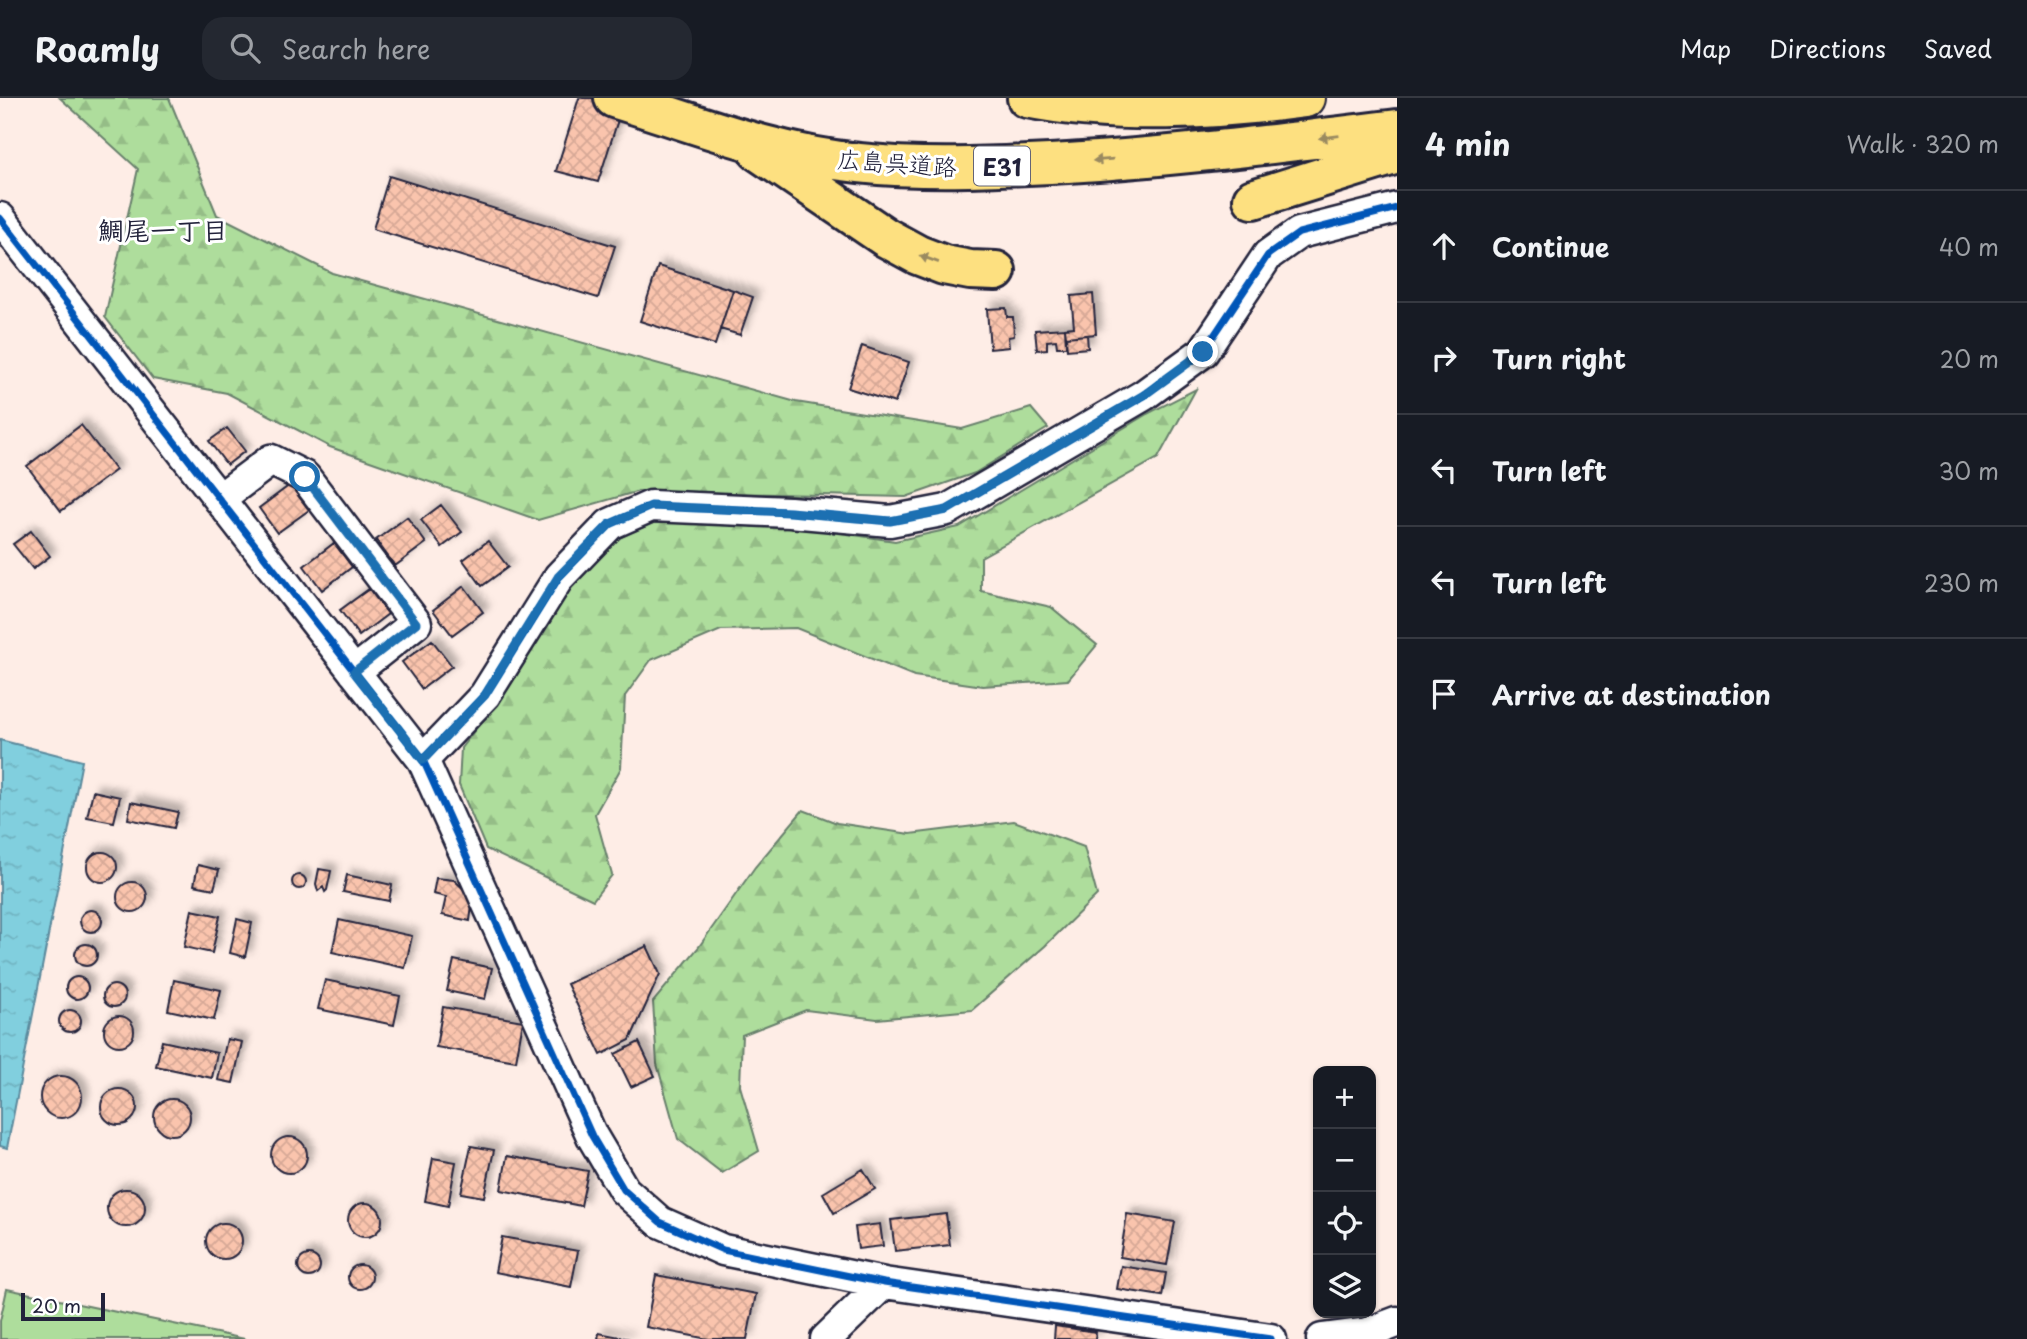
<!DOCTYPE html>
<html lang="en">
<head>
<meta charset="utf-8">
<style>
  body { margin:0; font-family:"Playpen Sans","Klee One",sans-serif; background:#242831; color:#f1f3f6 }
  .controls { position:absolute; right:21px; bottom:21px; display:grid; overflow:hidden; border-radius:14px; box-shadow:0 2px 5px #0004 }
  .controls button { width:63px; height:63px; display:grid; place-items:center; padding:0; border:0; border-bottom:2px solid #363941; background:#171b24; color:#f1f3f6; font:35px sans-serif }
  .scale { position:absolute; left:21px; bottom:18px; width:84px; box-sizing:border-box; padding-left:7px; border:4px solid #22223b; border-top:0; font-size:19px; line-height:24px; white-space:nowrap; color:#22223b; -webkit-text-stroke:5px #fff; paint-order:stroke }
  .stop { position:absolute; width:21px; height:21px; margin:-16px; border:5px solid #1f6fb2; border-radius:50%; background:#fff }
  .stop.end { background:#1f6fb2; border-color:#fff; box-shadow:0 2px 7px #0008 }
  .list { margin:0; padding:0; list-style:none }
  h2 { display:flex; justify-content:space-between; align-items:center; height:91px; margin:0; padding:0 28px; font-size:30px }
  h2 small { font-size:23px; font-weight:400; color:#9ea1a6 }
  .list li { display:grid; grid-template-columns:46px 1fr auto; gap:21px; align-items:center; box-sizing:border-box; height:112px; padding:0 28px; border-top:2px solid #363941 }
  .list b { display:block; font-size:26px; white-space:nowrap }
  .list em { font-size:23px; font-style:normal; color:#9ea1a6 }
  .icon { flex:none; width:38px; height:38px; fill:none; stroke:currentColor; stroke-width:2; stroke-linecap:round; stroke-linejoin:round }
  .map { position:relative; flex:none; width:1397px; height:1241px; overflow:hidden }
  header { display:flex; align-items:center; gap:42px; box-sizing:border-box; height:98px; padding:0 35px; background:#171b24; border-bottom:2px solid #363941 }
  header strong { font-size:33px }
  nav { display:flex; gap:38px; margin-inline-start:auto; font-size:24px }
  .search { width:490px; height:63px; background:#242831; display:flex; align-items:center; gap:18px; box-sizing:border-box; padding:0 24px; border-radius:21px; color:#9ea1a6; font-size:26px }
  main { display:flex }
  aside { flex:1; background:#171b24 }
  .map>svg:first-child { display:block }
  .grass { fill:#aedd9c; stroke:#68806c; stroke-width:2 }
  .forest { fill:url(#forest-firs); stroke:#68806c; stroke-width:2 }
  .water { fill:url(#water-ripples); stroke:#5b8a9d; stroke-width:2 }
  .building { fill:url(#building-cross-hatch); stroke:#22223b; stroke-width:2; filter:url(#shadow) }
  .lines { fill:none; stroke-linecap:round; stroke-linejoin:round }
  .minor-casing { stroke:#22223b; stroke-width:35 }
  .motorway-casing { stroke:#22223b; stroke-width:44 }
  .minor { stroke:#fff; stroke-width:30 }
  .motorway { stroke:#fde080; stroke-width:38 }
  .cycleway-casing { stroke:#fff; stroke-width:11 }
  .cycleway { stroke:#0057b8; stroke-width:7 }
  .oneway { fill:#9a8a61 }
  .route { stroke:#1f6fb2; stroke-width:9 }
  .labels { text-anchor:middle; dominant-baseline:central; stroke-width:6; stroke-linejoin:round; paint-order:stroke }
  .shield { fill:#fff; stroke:#646476; stroke-width:2 }
  .shield-label { font-size:23px; font-weight:bold; fill:#22223b }
  .street-label { font-size:24px; fill:#22223b; stroke:#fff }
  .neighbourhood-label { font-size:26px; font-weight:bold; fill:#22223b; stroke:#fff }
</style>
</head>
<body>
<header>
<strong>Roamly</strong>
<div class="search"><svg class="icon" aria-label="search" viewBox="0 0 24 24"><circle cx="10" cy="10" r="6"/><path d="M15 15l6 6"/></svg>Search here</div>
<nav><a>Map</a><a>Directions</a><a>Saved</a></nav>
</header>
<main>
<div class="map">
<svg width="1397" height="1241" viewBox="0 0 1397 1241">
  <defs>
    <pattern id="forest-firs" width="22" height="20" patternUnits="userSpaceOnUse" patternTransform="scale(1.75)"><rect width="22" height="20" fill="#aedd9c"/><path d="M5 1l3.5 6h-7zM16 11l3.5 6h-7z" fill="#95bd87"/></pattern>
    <pattern id="water-ripples" width="26" height="14" patternUnits="userSpaceOnUse" patternTransform="scale(1.75)"><rect width="26" height="14" fill="#81cfde"/><path d="M2 4q2-2 4 0t4 0M15 11q2-2 4 0t4 0" fill="none" stroke="#6fb1bf"/></pattern>
    <pattern id="building-cross-hatch" width="8" height="8" patternUnits="userSpaceOnUse" patternTransform="scale(1.75)"><rect width="8" height="8" fill="#fac4ad"/><path d="M0 0l8 8M0 8l8-8" fill="none" stroke="#d6a896"/></pattern>
    <filter id="shadow"><feDropShadow dx="6" dy="-6" stdDeviation="3.5" flood-color="#0004"/></filter>
  </defs>
  <rect width="100%" height="100%" fill="#feede6"/>
  <filter id="ink" filterUnits="userSpaceOnUse"><feTurbulence type="fractalNoise" baseFrequency=".0143" numOctaves="2"/><feDisplacementMap in="SourceGraphic" scale="14" xChannelSelector="R" yChannelSelector="G"/><feConvolveMatrix kernelMatrix="1 2 1 2 8 2 1 2 1" color-interpolation-filters="sRGB"/></filter>
  <g filter="url(#ink)">
    <!-- grass -->
    <path class="grass" d="M7 1191 245 1241H0V1223Z"/>
    <!-- forest -->
    <path class="forest" d="M60 0H169L217 117 332 175 796 304 962 331 1031 310 1048 330 975 375 906 399 639 393 538 422 330 349 227 295 153 281 105 219 138 71Z
      M1196 291 1158 360 981 459V493L1051 509 1097 547 1068 582 983 588 914 578 796 530 721 532 651 562 625 598 621 670 595 716 612 777 593 802 486 751 459 687 461 650 495 606 568 488 614 442 653 425 765 424 895 443 959 429 1147 316Z
      M803 712 837 725 910 736 1014 723 1084 749 1097 797 1045 848 972 912 877 921 806 912 742 937 740 988 759 1053 722 1075 678 1041 657 966 653 904 698 850 755 769Z"/>
    <!-- water -->
    <path class="water" d="M0 642 82 663 7 1050 0 1048Z"/>
    <!-- building -->
    <path class="building" d="M579 0H625L598 84 556 73Z
      M389 78 615 148 598 200 373 131Z
      M658 168 733 192 715 247 640 223Z
      M733 192 753 199 740 237 720 231Z
      M1093 196 1096 236 1066 239 1065 230 1074 229 1071 198Z
      M1006 210 1007 219H1013L1014 238 1008 239 1009 249 990 251 987 211Z
      M1065 230 1066 249H1057L1056 242 1047 243V251L1037 252 1035 232Z
      M1087 237 1088 250 1067 252 1066 239Z
      M862 248 909 264 895 305 848 290Z
      M81 327 116 372 61 413 27 368Z
      M227 330 245 353 227 367 209 343Z
      M290 387 309 412 277 435 259 410Z
      M441 407 462 434 442 449 421 422Z
      M407 419 426 445 395 468 376 442Z
      M31 433 50 458 33 471 13 446Z
      M488 443 508 469 482 488 463 462Z
      M334 445 352 469 322 492 304 468Z
      M464 488 483 514 452 537 433 512Z
      M369 491 388 516 359 538 340 512Z
      M432 542 452 568 422 591 402 564Z
      M93 693 120 699 114 724 87 719Z
      M131 704 178 714 174 730 128 721Z
      M87 769a15 15 0 1 1 30 0a15 15 0 1 1-30 0Z
      M198 767 219 772 214 791 194 787Z
      M319 771 331 773 327 792 325 794 323 789 318 793 316 786Z
      M292 784a7 7 0 1 1 14 0a7 7 0 1 1-14 0Z
      M347 777 392 787 389 803 343 794Z
      M436 780 454 782 473 800 470 823 442 817 446 799 433 796Z
      M117 799a15 15 0 1 1 30 0a15 15 0 1 1-30 0Z
      M192 812 220 818 212 855 184 849Z
      M80 823a11 11 0 1 1 22 0a11 11 0 1 1-22 0Z
      M237 821 252 825 245 859 230 855Z
      M339 822 412 838 405 870 332 854Z
      M75 857a11 11 0 1 1 22 0a11 11 0 1 1-22 0Z
      M647 848 660 876 630 942 601 957 567 886Z
      M454 862 492 870 485 901 447 893Z
      M66 890a11 11 0 1 1 22 0a11 11 0 1 1-22 0Z
      M174 882 221 892 214 922 168 912Z
      M325 882 400 898 394 927 318 911Z
      M103 898a11 11 0 1 1 22 0a11 11 0 1 1-22 0Z
      M443 909 523 923 516 963 436 949Z
      M59 923a11 11 0 1 1 22 0a11 11 0 1 1-22 0Z
      M104 933a15 15 0 1 1 30 0a15 15 0 1 1-30 0Z
      M227 941 242 944 233 985 218 982Z
      M162 943 217 955 212 980 156 968Z
      M639 944 655 978 631 989 615 956Z
      M40 999a21 21 0 1 1 42 0a21 21 0 1 1-42 0Z
      M101 1009a18 18 0 1 1 36 0a18 18 0 1 1-36 0Z
      M154 1019a18 18 0 1 1 36 0a18 18 0 1 1-36 0Z
      M271 1057a18 18 0 1 1 36 0a18 18 0 1 1-36 0Z
      M471 1048 494 1052 484 1099 461 1095Z
      M507 1058 588 1073 581 1108 501 1092Z
      M433 1060 456 1064 448 1108 425 1103Z
      M863 1071 875 1091 834 1115 823 1095Z
      M107 1110a19 19 0 1 1 38 0a19 19 0 1 1-38 0Z
      M348 1122a17 17 0 1 1 34 0a17 17 0 1 1-34 0Z
      M946 1116 950 1147 895 1153 891 1122Z
      M1127 1116 1175 1124 1167 1167 1120 1159Z
      M206 1143a18 18 0 1 1 36 0a18 18 0 1 1-36 0Z
      M880 1126 883 1148 858 1151 855 1129Z
      M502 1139 578 1153 571 1189 495 1174Z
      M298 1168a11 11 0 1 1 22 0a11 11 0 1 1-22 0Z
      M348 1179a12 12 0 1 1 24 0a12 12 0 1 1-24 0Z
      M1121 1168 1166 1175 1162 1198 1117 1191Z
      M656 1177 756 1196 747 1241H708L646 1229Z
      M1055 1228 1096 1234 1095 1241H1054Z
      M599 1235 630 1241H598Z"/>
    <g class="lines">
      <!-- minor casing -->
      <g class="minor-casing">
        <path id="minor" d="M0 120 423 662 592 1038 624 1092 660 1124 723 1152 884 1185 1271 1241
          M219 401 271 362 305 379 416 525 354 574
          M423 662 485 597 559 479 610 426 651 408 790 414 890 423 947 412 1144 297 1203 254 1268 157 1299 135 1397 110
          M826 1241 884 1185
          M1322 1241 1368 1235 1397 1224"/>
      </g>
      <!-- motorway casing -->
      <g class="motorway-casing">
        <path id="motorway" d="M614 0C694 25 775 57 859 65 922 72 986 69 1050 66 1166 60 1282 45 1397 31
          M1027 0C1117 18 1215 12 1305 0
          M758 53 885 139 918 157 944 167 970 172 996 173
          M1253 101 1397 56"/>
      </g>
      <!-- minor -->
      <use href="#minor" class="minor"/>
      <!-- motorway -->
      <use href="#motorway" class="motorway"/>
      <!-- cycleway casing -->
      <g class="cycleway-casing">
        <path id="cycleway" d="M0 120 423 662 592 1038 624 1092 660 1124 723 1152 884 1185 1271 1241
          M423 662 485 597 559 479 610 426 651 408 790 414 890 423 947 412 1144 297 1203 254 1268 157 1299 135 1397 110"/>
      </g>
      <!-- cycleway -->
      <use href="#cycleway" class="cycleway"/>
    </g>
    <!-- one-way arrows -->
    <defs><path id="oneway-solid" d="M-6-.8H1V-3.2L6.5 0L1 3.2V.8H-6Z" transform="scale(1.75)"/></defs>
    <g class="oneway">
      <use href="#oneway-solid" transform="translate(1329 39) rotate(173)"/>
      <use href="#oneway-solid" transform="translate(1103 62) rotate(175)"/>
      <use href="#oneway-solid" transform="translate(929 161) rotate(-160)"/>
    </g>
  </g>
  <g class="lines" filter="url(#ink)">
    <!-- route -->
    <path class="route" d="M305 379 416 525 354 574 423 662 485 597 558 479 610 426 651 408 790 414 890 423 947 412 1144 297 1203 254"/>
  </g>
  <g class="labels">
    <!-- shield labels -->
    <rect class="shield" x="974" y="48.5" width="56" height="39" rx="5"/>
    <g class="shield-label">
      <text x="1002" y="68">E31</text>
    </g>
    <!-- street labels -->
    <g class="street-label">
      <text transform="translate(897 64) rotate(4)">広島呉道路</text>
    </g>
    <!-- neighbourhood labels -->
    <g class="neighbourhood-label">
      <text x="163" y="131">鯛尾一丁目</text>
    </g>
  </g>
</svg>
<div class="controls">
<button>+</button>
<button>−</button>
<button><svg class="icon" aria-label="locate" viewBox="0 0 24 24"><circle cx="12" cy="12" r="6"/><path d="M12 2v4M12 18v4M2 12h4M18 12h4"/></svg></button>
<button><svg class="icon" aria-label="layers" viewBox="0 0 24 24"><path d="M12 4l9 5-9 5-9-5zM3 14l9 5 9-5"/></svg></button>
</div>
<div class="scale">20 m</div>
<div class="stop" style="left:305px;top:379px"></div>
<div class="stop end" style="left:1203px;top:254px"></div>
</div>
<aside>
<h2>4 min<small>Walk · 320 m</small></h2>
<ul class="list">
<li><svg class="icon" aria-label="ahead" viewBox="0 0 24 24"><path d="M12 20V5M6 11l6-6 6 6"/></svg><div><b>Continue</b></div><em>40 m</em></li>
<li><svg class="icon" aria-label="right" viewBox="0 0 24 24"><path d="M7 20v-9h11M14 6l5 5-5 5"/></svg><div><b>Turn right</b></div><em>20 m</em></li>
<li><svg class="icon" aria-label="left" viewBox="0 0 24 24"><path d="M17 20v-9H6M10 6l-5 5 5 5"/></svg><div><b>Turn left</b></div><em>30 m</em></li>
<li><svg class="icon" aria-label="left" viewBox="0 0 24 24"><path d="M17 20v-9H6M10 6l-5 5 5 5"/></svg><div><b>Turn left</b></div><em>230 m</em></li>
<li><svg class="icon" aria-label="arrive" viewBox="0 0 24 24"><path d="M6 21V4h12l-3 4 3 4H6"/></svg><div><b>Arrive at destination</b></div></li>
</ul>
</aside>
</main>
</body>
</html>
